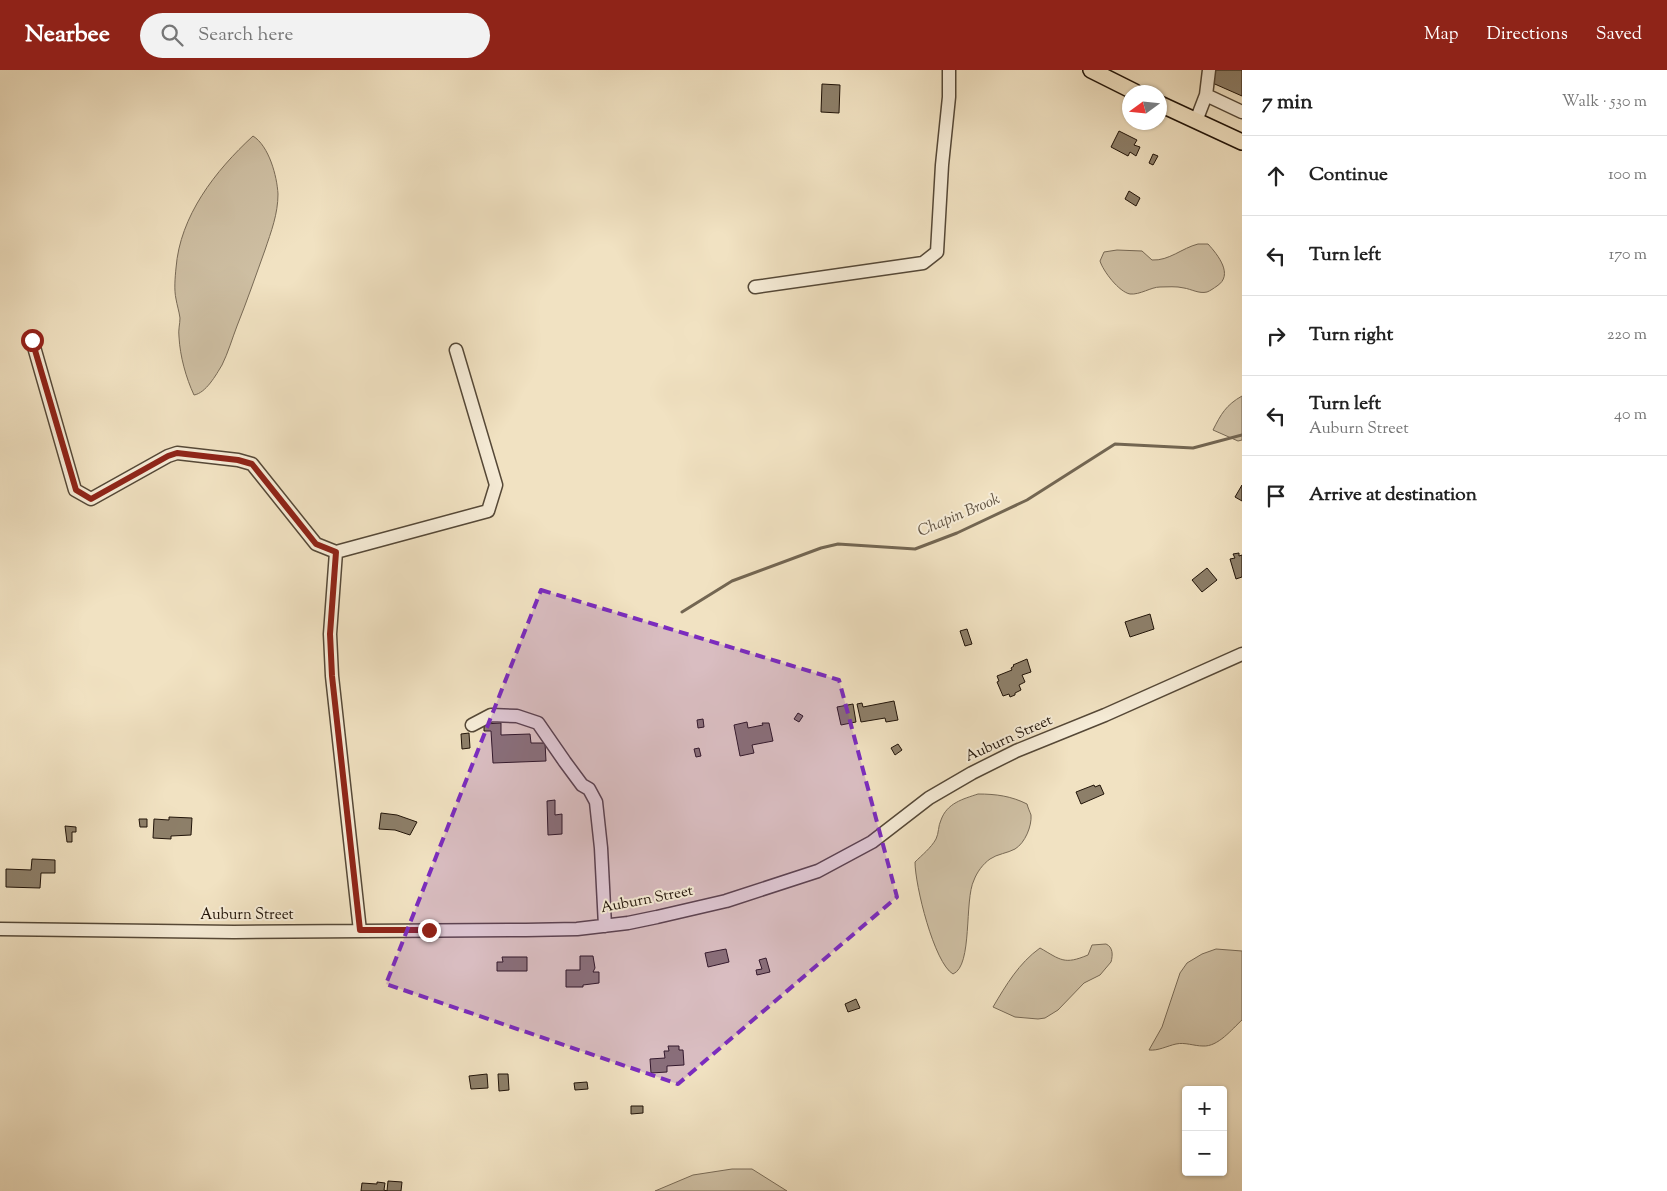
<!DOCTYPE html>
<html lang="en">
<head>
<meta charset="utf-8">
<style>
  body { margin:0; font-family:"Sorts Mill Goudy",serif; background:#f2f2f2; color:#222 }
  .controls { position:absolute; right:15px; bottom:15px; display:grid; overflow:hidden; border-radius:5px; box-shadow:0 1px 4px #0004 }
  .controls button { width:45px; height:45px; display:grid; place-items:center; padding:0; border:0; border-bottom:1px solid #e0e0e0; background:#fff; color:#222; font:25px sans-serif }
  .compass { position:absolute; left:1122px; top:15px; width:45px; height:45px; border-radius:50%; background:#fff; box-shadow:0 1px 4px #0004; rotate:255deg }
  .stop { position:absolute; width:15px; height:15px; margin:-11px; border:4px solid #8f2418; border-radius:50%; background:#fff }
  .stop.end { background:#8f2418; border-color:#fff; box-shadow:0 1px 5px #0008 }
  .list { margin:0; padding:0; list-style:none }
  h2 { display:flex; justify-content:space-between; align-items:center; height:65px; margin:0; padding:0 20px; font-size:21px }
  h2 small { font-size:16px; font-weight:400; color:#767676 }
  .list li { display:grid; grid-template-columns:32px 1fr auto; gap:15px; align-items:center; box-sizing:border-box; height:80px; padding:0 20px; border-top:1px solid #e0e0e0 }
  .list b { display:block; font-size:19px; white-space:nowrap }
  .list p { margin:0; font-size:16px; white-space:nowrap; color:#767676 }
  .list em { font-size:16px; font-style:normal; color:#767676 }
  .icon { flex:none; width:28px; height:28px; fill:none; stroke:currentColor; stroke-width:2; stroke-linecap:round; stroke-linejoin:round }
  .map { position:relative; flex:none; width:1242px; height:1121px; overflow:hidden }
  header { display:flex; align-items:center; gap:30px; box-sizing:border-box; height:70px; padding:0 25px; background:#8f2418; color:#fff }
  header strong { font-size:24px }
  nav { display:flex; gap:28px; margin-inline-start:auto; font-size:18px }
  .search { width:350px; height:45px; background:#f2f2f2; display:flex; align-items:center; gap:12px; box-sizing:border-box; padding:0 18px; border-radius:28px; color:#767676; font-size:19px }
  main { display:flex }
  aside { flex:1; background:#fff }
  .map>svg:first-child { display:block }
  .green { fill:#cebfa3; stroke:#786a56 }
  .lines { fill:none; stroke-linecap:round; stroke-linejoin:round }
  .stream { stroke:#736652; stroke-width:3 }
  .building { fill:#8d7f69; stroke:#211409 }
  .minor-casing { stroke:#554837; stroke-width:15 }
  .major-casing { stroke:#211409; stroke-width:18 }
  .minor { stroke:#f6ecd7; stroke-width:12 }
  .major { stroke:#f1e2c2; stroke-width:15 }
  .route { stroke:#8f2418; stroke-width:6 }
  .marked { fill:#7b2cbf; fill-opacity:0.2; stroke:#7b2cbf; stroke-width:4; stroke-dasharray:10 6; stroke-linejoin:round }
  .labels { text-anchor:middle; dominant-baseline:central; stroke-width:4; stroke-linejoin:round; paint-order:stroke }
  .street-label { font-size:15px; fill:#211409; stroke:#f6ecd7 }
  .water-label { font-size:16px; font-style:italic; fill:#5f5140; stroke:#f6ecd7 }
</style>
</head>
<body>
<header>
<strong>Nearbee</strong>
<div class="search"><svg class="icon" aria-label="search" viewBox="0 0 24 24"><circle cx="10" cy="10" r="6"/><path d="M15 15l6 6"/></svg>Search here</div>
<nav><a>Map</a><a>Directions</a><a>Saved</a></nav>
</header>
<main>
<div class="map">
<svg width="1242" height="1121" viewBox="0 0 1242 1121">
  <rect width="100%" height="100%" fill="#f1e2c2"/>
  <filter id="stains"><feTurbulence type="fractalNoise" baseFrequency=".004" numOctaves="4"/><feColorMatrix values="0 0 0 0 .2 0 0 0 0 .09 0 0 0 0 .02 0 0 0 .5 -.17"/></filter>
  <radialGradient id="worn" r=".72"><stop offset=".6" stop-color="#630" stop-opacity="0"/><stop offset="1" stop-color="#630" stop-opacity=".3"/></radialGradient>
  <!-- green -->
  <path class="green" d="M253 66C269 76 277 106 278 124 278 144 271 162 265 180 256 205 247 231 237 256 232 269 228 283 222 295 216 305 206 323 194 325 186 308 180 286 179 267 178 260 180 254 180 248 179 241 177 235 176 229 174 220 175 208 176 198 180 146 215 101 253 66Z
    M1198 174H1208C1218 185 1234 205 1217 216 1214 218 1210 221 1207 222 1199 224 1191 219 1184 218 1176 216 1168 217 1160 217 1151 217 1140 225 1130 224 1119 222 1103 201 1100 191L1104 182 1117 180 1142 181 1152 190C1169 191 1182 178 1198 174Z
    M1242 326V370L1238 371 1213 360C1221 344 1226 335 1242 326Z
    M978 724C996 724 1011 726 1027 734 1028 738 1030 742 1031 745 1032 756 1025 773 1015 779 1008 783 997 784 990 789 983 794 977 802 974 810 964 830 973 896 953 904 934 893 915 815 915 792 922 785 931 778 936 769 939 763 938 756 941 750 947 733 963 729 978 724Z
    M1106 874C1113 877 1113 885 1111 892L1100 905 1084 913 1058 940 1045 948 1038 949 1015 947 993 937C1006 915 1019 893 1040 878 1061 890 1064 895 1088 885L1092 875Z
    M1216 879 1242 881V950C1232 959 1218 977 1203 976 1194 976 1185 972 1176 974 1167 976 1158 981 1149 980L1162 957 1180 903 1187 893 1202 884Z
    M732 1099H752L787 1121H655L693 1105Z"/>
  <g class="lines">
    <!-- stream -->
    <path class="stream" d="M682 542 732 511 821 478 838 474 915 479 957 463 1027 430 1115 374 1193 378 1242 365"/>
  </g>
  <!-- building -->
  <path class="building" d="M1213 0H1242V26L1208 11Z
    M822 14 840 15 839 43 821 42Z
    M1119 61 1137 70 1134 75 1140 77 1136 86 1130 82 1128 86 1111 77Z
    M1153 84 1158 86 1153 95 1149 93Z
    M1129 121 1140 128 1136 136 1125 129Z
    M1242 415V431L1235 427Z
    M1239 483V486L1242 485V507L1236 509 1230 489 1235 488 1233 484Z
    M1207 498 1217 510 1202 522 1192 510Z
    M1150 544 1154 559 1130 567 1125 552Z
    M967 559 972 574 965 576 960 561Z
    M1027 589 1031 602 1022 605 1025 612 1019 615 1021 620 1015 623V625L1010 627 1009 624 1003 626 997 612 999 611 997 606 1012 600 1011 598 1014 596 1013 595Z
    M894 631 898 650 886 652 885 648 861 652 857 634 862 633 863 637Z
    M853 634 856 652 841 655 837 637Z
    M798 643 803 646 799 652 794 649Z
    M703 649 704 657 698 658 697 650Z
    M747 652 748 658 763 655 762 653H769L773 671 752 675 754 683 740 686 734 655Z
    M501 653V665L530 664 531 673H545L546 691 493 693 491 661H484V654Z
    M469 663 470 678 462 679 461 664Z
    M898 674 902 680 895 685 891 678Z
    M699 678 701 686 696 687 694 679Z
    M1094 715 1095 717 1100 715 1104 724 1081 734 1076 722Z
    M555 730V745L562 744V764L548 765 547 731Z
    M381 743 397 745 417 752 410 765 395 760 379 759Z
    M169 747 192 748 191 765 171 766V769L153 768 154 749 169 750Z
    M139 749H147V757H140Z
    M65 756 76 757V762H72V772H67Z
    M32 789 55 790V803H41L40 818 6 817V799L31 800Z
    M726 879 729 892 708 897 705 883Z
    M580 886H593L595 898 593 902H599V913L583 915V917H566V900H580Z
    M502 887H527V901H497V892H503Z
    M766 888 770 902 757 905 756 900 762 899 759 890Z
    M856 929 860 938 848 942 845 934Z
    M668 976H679V980H683L684 995 667 996V1002L651 1003 650 989 665 988 664 981H669Z
    M487 1004 488 1018 471 1019 469 1006Z
    M498 1004H508L509 1020 499 1021Z
    M587 1012 588 1019 575 1020 574 1013Z
    M631 1036H643V1043L631 1044Z
    M388 1111 402 1112 401 1121H361L362 1113 377 1114V1112L385 1113 384 1120 387 1121Z"/>
  <g class="lines">
    <!-- minor casing -->
    <g class="minor-casing">
      <path id="minor" d="M1206 25 1242 42
        M1196 51 1206 25 1209 0
        M755 217 923 193 937 182 942 95 949 27V0
        M32 270 75 420 91 429 168 386 177 383 238 390 252 394 316 474 336 482
        M472 655 491 645 517 646 538 653 565 692 582 715 589 719 596 732 601 778 605 856
        M0 859 234 862 526 860 577 859 628 853 657 847 726 831 818 801 872 772 929 728 972 703 1016 681 1105 645 1242 584
        M360 861 332 606 330 564 336 482 488 441 496 415 456 280"/>
    </g>
    <!-- major casing -->
    <g class="major-casing">
      <path id="major" d="M1091 0 1135 22
        M1160 34 1242 72"/>
    </g>
    <!-- minor -->
    <use href="#minor" class="minor"/>
    <!-- major -->
    <use href="#major" class="major"/>
  </g>
  <g class="lines">
    <!-- route -->
    <path class="route" d="M32 270 76 420 91 429 168 386 177 383 238 390 252 394 316 474 336 482 330 564 332 606 360 860H429"/>
  </g>
  <!-- marked area -->
  <path class="marked" d="M541 520 839 610 897 827 678 1014 386 914Z"/>
  <g class="labels">
    <!-- street labels -->
    <g class="street-label">
      <text transform="translate(1009 669) rotate(-24)">Auburn Street</text>
      <text transform="translate(647 830) rotate(-11)">Auburn Street</text>
      <text x="247" y="845">Auburn Street</text>
    </g>
    <!-- water labels -->
    <g class="water-label">
      <text transform="translate(959 446) rotate(-23)">Chapin Brook</text>
    </g>
  </g>
  <rect width="100%" height="100%" filter="url(#stains)"/>
  <rect width="100%" height="100%" fill="url(#worn)"/>
</svg>
<div class="controls">
<button>+</button>
<button>−</button>
</div>
<svg class="compass" viewBox="-18 -18 36 36"><path d="M0-13l5 13h-10z" fill="#e53935"/><path d="M0 13l5-13h-10z" fill="#767676"/></svg>
<div class="stop" style="left:32px;top:270px"></div>
<div class="stop end" style="left:429px;top:860px"></div>
</div>
<aside>
<h2>7 min<small>Walk · 530 m</small></h2>
<ul class="list">
<li><svg class="icon" aria-label="ahead" viewBox="0 0 24 24"><path d="M12 20V5M6 11l6-6 6 6"/></svg><div><b>Continue</b></div><em>100 m</em></li>
<li><svg class="icon" aria-label="left" viewBox="0 0 24 24"><path d="M17 20v-9H6M10 6l-5 5 5 5"/></svg><div><b>Turn left</b></div><em>170 m</em></li>
<li><svg class="icon" aria-label="right" viewBox="0 0 24 24"><path d="M7 20v-9h11M14 6l5 5-5 5"/></svg><div><b>Turn right</b></div><em>220 m</em></li>
<li><svg class="icon" aria-label="left" viewBox="0 0 24 24"><path d="M17 20v-9H6M10 6l-5 5 5 5"/></svg><div><b>Turn left</b><p>Auburn Street</p></div><em>40 m</em></li>
<li><svg class="icon" aria-label="arrive" viewBox="0 0 24 24"><path d="M6 21V4h12l-3 4 3 4H6"/></svg><div><b>Arrive at destination</b></div></li>
</ul>
</aside>
</main>
</body>
</html>
